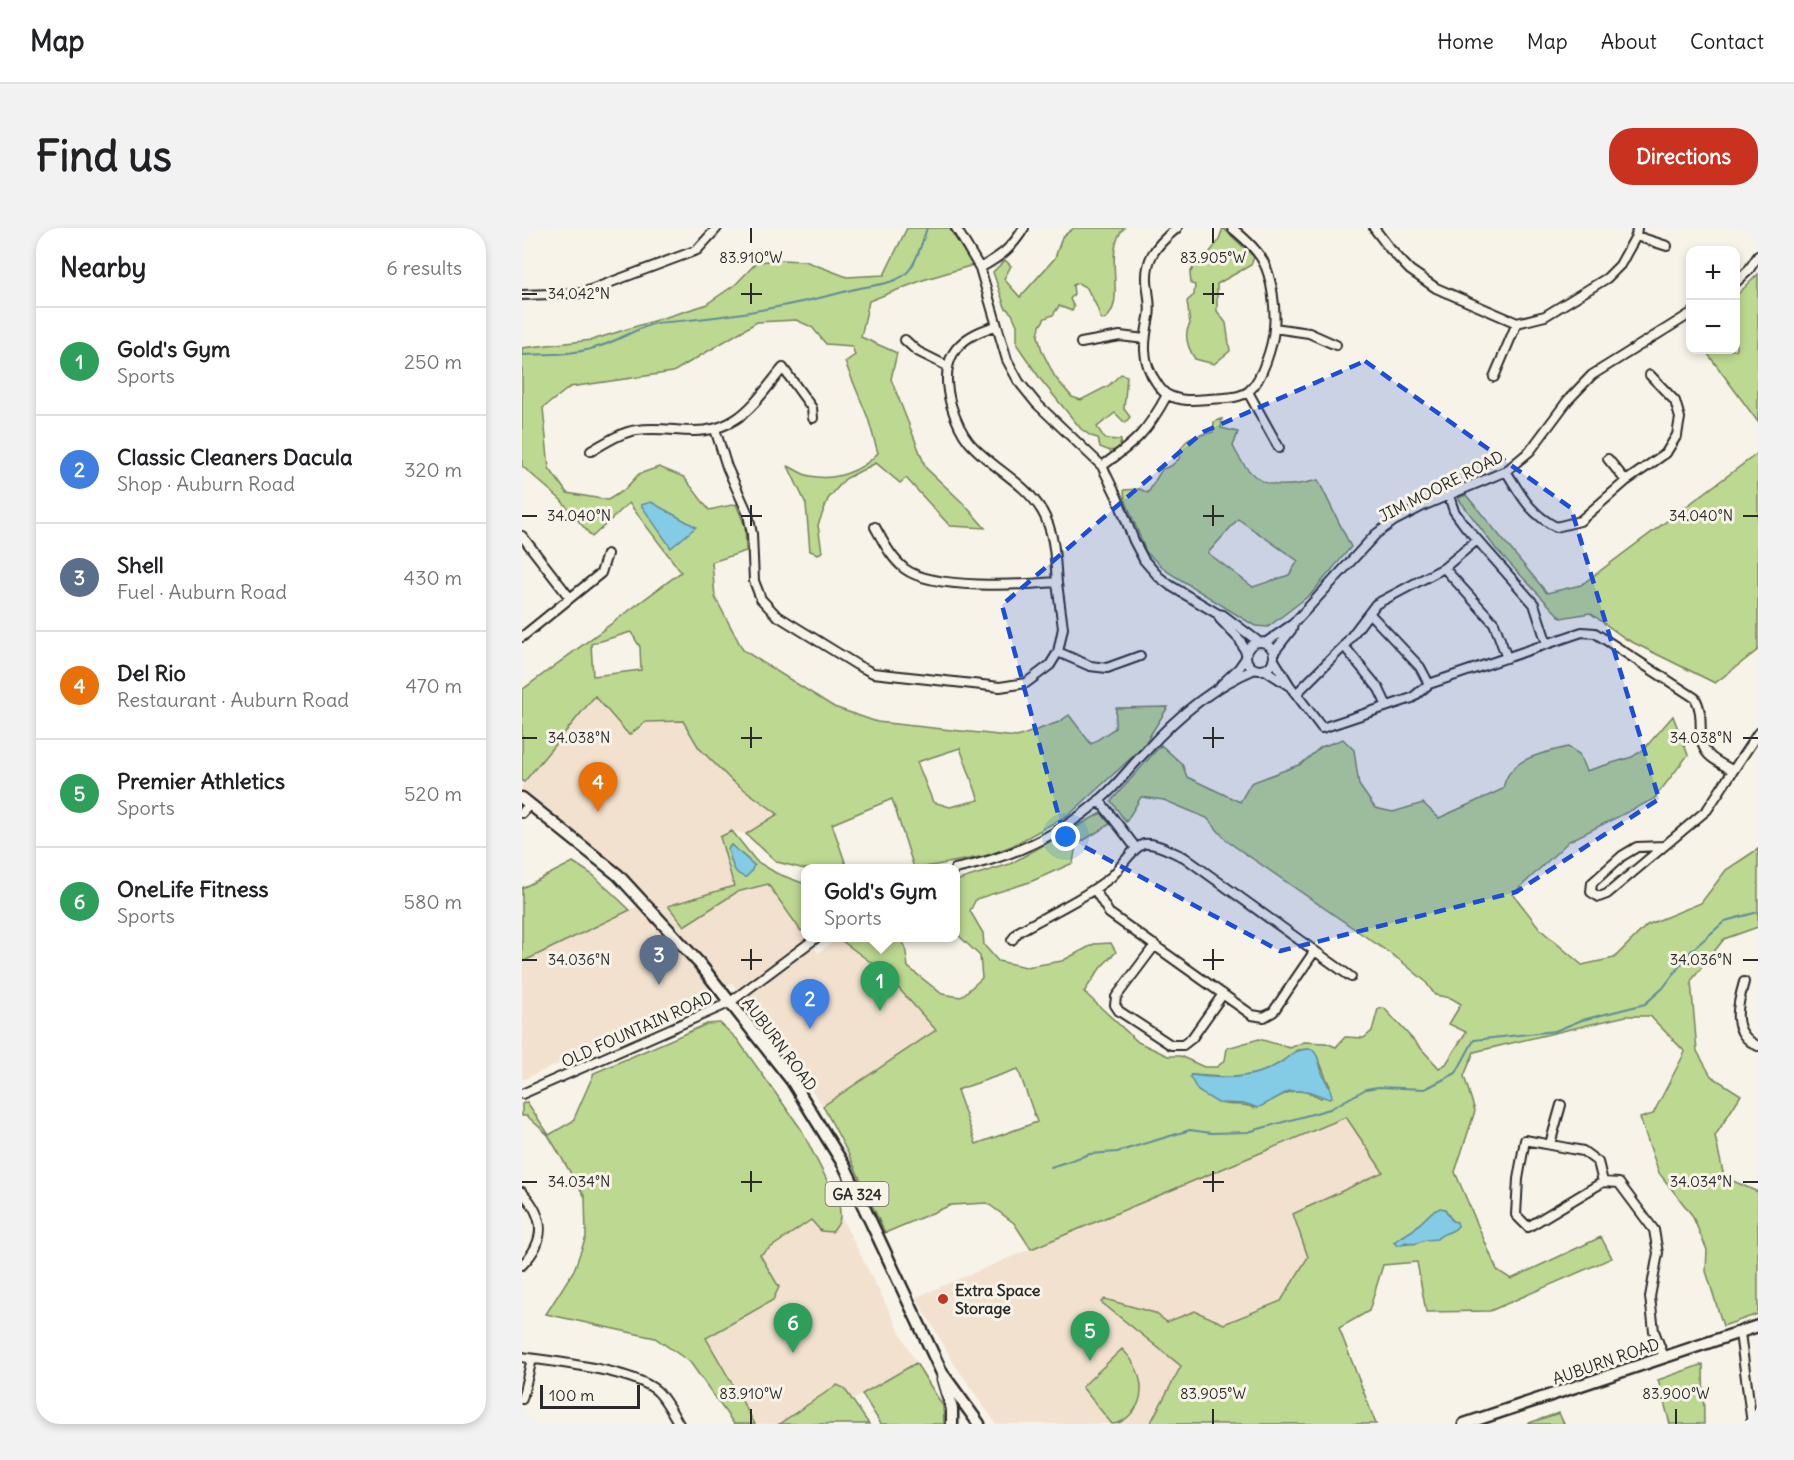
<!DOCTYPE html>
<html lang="en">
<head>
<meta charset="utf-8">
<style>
  body { margin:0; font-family:Delius,sans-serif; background:#f2f2f2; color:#202124 }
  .controls { position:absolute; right:18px; top:18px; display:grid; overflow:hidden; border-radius:12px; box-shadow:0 3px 9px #0003 }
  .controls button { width:54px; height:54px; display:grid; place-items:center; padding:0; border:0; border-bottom:2px solid #e0e0e0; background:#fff; color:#202124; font:30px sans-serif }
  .scale { position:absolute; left:18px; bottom:15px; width:100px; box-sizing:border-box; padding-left:6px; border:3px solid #2b2b2b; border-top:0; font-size:16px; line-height:21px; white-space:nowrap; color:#2b2b2b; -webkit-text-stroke:4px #f7f3e8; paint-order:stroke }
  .you { position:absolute; left:544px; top:609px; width:21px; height:21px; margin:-15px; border:4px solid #fff; border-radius:50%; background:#1a73e8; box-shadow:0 0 0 9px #1a73e833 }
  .badge { display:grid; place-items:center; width:39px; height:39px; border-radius:50%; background:#c8321e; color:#fff; font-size:20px; font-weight:700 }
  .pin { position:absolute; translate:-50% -50px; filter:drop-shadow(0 2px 3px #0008) }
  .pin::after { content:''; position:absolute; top:32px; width:21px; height:18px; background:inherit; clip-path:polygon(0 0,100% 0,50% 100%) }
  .popup { position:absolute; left:279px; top:636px; width:159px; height:78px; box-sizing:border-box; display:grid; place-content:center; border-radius:12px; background:#fff; filter:drop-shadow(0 2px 4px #0005); font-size:20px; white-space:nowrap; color:#757577 }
  .popup b { font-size:22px; color:#202124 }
  .popup::after { content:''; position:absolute; left:50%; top:100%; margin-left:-12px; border:12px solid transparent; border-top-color:#fff }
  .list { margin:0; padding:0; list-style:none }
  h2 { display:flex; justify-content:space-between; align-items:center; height:78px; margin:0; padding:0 24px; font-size:26px }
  h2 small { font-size:20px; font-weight:400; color:#757577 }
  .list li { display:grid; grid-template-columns:39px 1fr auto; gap:18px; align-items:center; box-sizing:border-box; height:108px; padding:0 24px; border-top:2px solid #e0e0e0 }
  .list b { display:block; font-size:22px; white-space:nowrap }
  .list p { margin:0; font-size:20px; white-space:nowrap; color:#757577 }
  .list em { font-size:20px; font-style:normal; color:#757577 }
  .map { position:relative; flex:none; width:1236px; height:1196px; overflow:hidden; border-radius:24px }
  header { display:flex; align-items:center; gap:36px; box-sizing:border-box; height:84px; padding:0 30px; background:#fff; border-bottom:2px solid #e0e0e0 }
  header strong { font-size:28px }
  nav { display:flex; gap:33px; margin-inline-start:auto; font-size:21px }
  .intro { display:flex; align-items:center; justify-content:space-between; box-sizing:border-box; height:144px; padding:0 36px }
  h1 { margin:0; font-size:42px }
  .button { padding:15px 27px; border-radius:24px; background:#c8321e; color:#fff; font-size:21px; font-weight:700 }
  main { display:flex; gap:36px; padding:0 36px }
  aside { flex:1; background:#fff; border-radius:24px; box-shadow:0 3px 9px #0003 }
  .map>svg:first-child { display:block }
  .built { fill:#f2e1cf }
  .green { fill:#bdd890; stroke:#74825e; stroke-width:1.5; fill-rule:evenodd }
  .water { fill:#84cbe5; stroke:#608b9b; stroke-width:1.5 }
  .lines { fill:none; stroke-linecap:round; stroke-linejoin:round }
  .stream { stroke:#608b9b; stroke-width:2 }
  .minor-casing { stroke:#2b2b2b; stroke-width:12 }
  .major-casing { stroke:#2b2b2b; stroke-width:15 }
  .minor { stroke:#f7f3e8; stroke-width:8 }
  .major { stroke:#f7f3e8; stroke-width:10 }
  .marked { fill:#1d4ed8; fill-opacity:0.2; stroke:#1d4ed8; stroke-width:4.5; stroke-dasharray:12 8; stroke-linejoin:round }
  .ticks { fill:none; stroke:#2b2b2b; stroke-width:2 }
  .poi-dot { fill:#c8321e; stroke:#f7f3e8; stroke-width:2 }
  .labels { text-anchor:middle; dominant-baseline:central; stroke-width:6; stroke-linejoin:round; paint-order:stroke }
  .shield { fill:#f7f3e8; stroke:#686764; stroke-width:1.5 }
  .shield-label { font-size:15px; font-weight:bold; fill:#2b2b2b }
  .street-label { font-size:16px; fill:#2b2b2b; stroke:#f7f3e8 }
  .poi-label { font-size:16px; font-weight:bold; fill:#2b2b2b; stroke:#f7f3e8; text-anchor:start }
  .ticks-label { font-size:15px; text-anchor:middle; fill:#2b2b2b; stroke:#f7f3e8; stroke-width:6; stroke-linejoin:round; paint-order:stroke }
</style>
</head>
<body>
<header>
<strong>Map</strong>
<nav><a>Home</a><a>Map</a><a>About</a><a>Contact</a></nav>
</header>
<div class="intro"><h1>Find us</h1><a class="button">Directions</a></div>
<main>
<aside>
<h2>Nearby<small>6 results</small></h2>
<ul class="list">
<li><span class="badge" style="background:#2e9e5b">1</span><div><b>Gold's Gym</b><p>Sports</p></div><em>250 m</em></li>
<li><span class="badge" style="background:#3f7fe0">2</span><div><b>Classic Cleaners Dacula</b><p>Shop · Auburn Road</p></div><em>320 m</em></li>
<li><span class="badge" style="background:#5c6f8a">3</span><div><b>Shell</b><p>Fuel · Auburn Road</p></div><em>430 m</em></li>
<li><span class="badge" style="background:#e8710a">4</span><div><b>Del Rio</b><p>Restaurant · Auburn Road</p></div><em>470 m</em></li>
<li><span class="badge" style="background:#2e9e5b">5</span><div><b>Premier Athletics</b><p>Sports</p></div><em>520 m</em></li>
<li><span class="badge" style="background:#2e9e5b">6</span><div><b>OneLife Fitness</b><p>Sports</p></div><em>580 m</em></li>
</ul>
</aside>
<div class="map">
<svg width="1236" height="1196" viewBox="0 0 1236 1196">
  <rect width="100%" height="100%" fill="#f7f3e8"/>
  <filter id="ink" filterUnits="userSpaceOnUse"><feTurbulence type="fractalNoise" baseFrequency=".0167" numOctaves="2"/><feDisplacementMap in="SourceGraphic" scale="12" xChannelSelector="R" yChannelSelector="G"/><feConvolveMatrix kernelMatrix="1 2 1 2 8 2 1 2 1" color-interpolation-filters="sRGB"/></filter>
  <g filter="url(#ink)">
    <!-- built -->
    <path class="built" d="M73 468 124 494 161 493 177 520 209 552 257 586 224 606 210 603 212 658 146 678 162 698 215 664 246 656 296 725 316 710 362 744 414 802 301 878 210 755 182 771 0 852V734L122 675 0 568V557Z
      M824 889 861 944 771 986 786 1029 759 1073 702 1096 673 1084 645 1094 633 1085 583 1071 580 1074 659 1138 628 1196H474L433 1137 394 1069Z
      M319 989 394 1135 331 1172 322 1160 315 1157 257 1196H233L184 1110 257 1059 237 1027 290 992 316 998Z"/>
    <!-- green -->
    <path class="green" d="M385 0H427L451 37 401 52 347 73 339 109 375 125 369 151 404 240 442 276 463 300 428 298 384 250 378 255 354 235 323 251 306 271 296 297 300 324 296 326 288 323 284 276 266 238C273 241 281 247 288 248 312 253 339 244 356 225L346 190 323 134 333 127 330 118 304 116 290 99 274 92 235 94 151 144 48 159 21 180 27 240 45 265 86 272 102 262 117 246 137 239 162 249 187 282 214 276 223 298 224 323 190 334 193 369 221 422 312 479 355 494 495 509 537 494 547 487 569 516 593 500 594 480 646 479 620 520 548 586 490 618 463 628 398 640H392L370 571 310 596 325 640 283 641 255 634 224 606 256 586 209 552 177 520 161 493 124 494 107 507 73 468 2 554 0 553V462L159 344 107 275 70 309 38 271 0 238V120L70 112 183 77 214 56 235 34 258 32 283 33 325 49 362 47ZM109 404 118 419 119 442 71 448 69 416ZM438 520 457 572 428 579 411 574 395 534Z
      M552 0H602C579 25 607 75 582 92L578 90C575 74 571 74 565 60L556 55 551 57 552 66 548 71 552 79 550 83 537 78 531 87 523 90 518 98 516 108 520 123 533 149 550 169 559 172 586 158 599 146 605 148 602 181 608 189 603 195 593 185 575 199 583 211 599 212 597 221 588 223 578 219 576 210 569 208 559 201 519 152 495 117V97L490 86 483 79 471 44 483 32 489 38 482 51 498 69 533 30 540 9Z
      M701 0 732 29 729 37 695 56V83L704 95 708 123 692 136 673 131C666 120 661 107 668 96L665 73 672 67 673 57 669 56 668 45 677 30 687 25 696 14Z
      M1236 46V194L1183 122H1214V68Z
      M700 191 699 200 716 204 711 218C731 260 753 263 796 252L829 319 789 366 746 399 733 398 646 344 624 324 603 271 602 262 618 261 626 265 640 241 649 238 657 231C659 208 673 209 691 204L692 194ZM716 291 776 333 767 347 731 359 686 325Z
      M1236 225V422L1193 455 1104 411 1068 385 1039 390 974 321 936 270 944 267 1025 365 1059 357Z
      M1151 488 1166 527 1132 571 1047 613 991 666 1019 702 1060 737 1092 730 1125 697 1179 675 1204 642 1236 621V699L1202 711 1169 753 1175 823 1189 848 1219 867 1193 908 1202 949 1236 964V1086L1201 1098 1184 1043 1185 1022 1170 987 1137 945 1118 890 1131 886 1163 824 1128 788H1104L952 824 942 848 953 883 933 944 975 1042 989 1051 1079 1009 1090 1030 968 1083 904 1084 895 1034 861 1037 847 1083 817 1100 854 1196H628L659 1138 579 1074 583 1071 633 1085 645 1094 673 1083 702 1096 759 1073 786 1029 771 986 861 944 824 889 509 1021 492 995 465 975 429 977 363 1005 328 929 301 878 414 802 362 744 316 710H378L383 718 386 739 420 766 439 769 460 750 458 728 433 704V653L488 636 579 585 588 596 554 617 551 635 508 654 454 671 448 683 461 705 462 717 476 733 504 739 540 733 572 716 589 715 594 724 579 739 562 764 616 814 646 828H658L682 839H695L703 832 705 820 737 811 768 820 782 814 804 815 814 819 823 809 842 810 850 803 856 781 862 780 917 840 924 836 944 804 927 796 939 776 929 770 913 767 903 753 879 733 705 613 685 590 642 572 619 569 604 594 589 573 639 517 660 536 665 549 718 574 729 555 779 536 799 519 821 511 832 522 837 557 853 580 871 584 901 575 917 590 981 561C986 530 1020 525 1046 519L1057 526 1064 543 1110 529 1122 521ZM789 821C798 827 801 847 808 858L799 870C766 853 761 871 732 880 722 875 713 878 703 876 687 874 679 858 669 847L713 850 741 844 757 836 775 822ZM496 841 515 894 454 916 435 862ZM918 981H923L930 993 924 1005 888 1016 872 1014 891 1002 910 984Z
      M210 603 234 633 254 645 283 656V700L279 703 246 656 215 664 162 698 146 678 212 658 198 609ZM209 617 232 637 210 635 206 621Z
      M51 634 71 647 108 682 0 734V660Z
      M198 795 215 811 279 901 317 976C319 988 319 995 310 1004L299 1003 289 992 238 1027 257 1059 251 1072 184 1110 233 1196H212L168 1134 133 1110 24 1086 52 1042 64 1009 63 969 26 907 5 888H0V876L5 874 27 907 51 893 72 845 185 796Z
      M600 1121C619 1139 628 1169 607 1188 602 1193 597 1196 590 1196L560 1159Z
      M394 1135 421 1178 422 1196H359L340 1166Z
      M1181 1136 1182 1196H1148L1136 1152Z
      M315 1157 322 1160 347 1196H257Z
      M1037 1185 1042 1196H1004Z"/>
    <!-- water -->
    <path class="water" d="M129 274 174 299 149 320 119 277Z
      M209 617 232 637 229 644 224 649C210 647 210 633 206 621Z
      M789 821C798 827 797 838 801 847 804 855 809 860 810 869L807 871 786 863H767L736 880 725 876 696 875 676 863 668 849 669 847C697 851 732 851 756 836 770 828 771 821 789 821Z
      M918 980 923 981 930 993 935 994 936 998C930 1006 920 1004 915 1011L904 1012 892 1016 884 1014 878 1017H874L872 1014 891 1002 910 984Z"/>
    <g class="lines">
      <!-- stream -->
      <path class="stream" d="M0 127C23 126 49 127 72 120 93 115 112 101 134 95 201 90 267 79 333 61 349 57 365 58 381 48 393 41 400 14 405 0
        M529 939 568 926 595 924 668 902 689 905 726 904 808 881 844 861 856 859 903 861 934 845 952 812 1033 803 1060 792 1123 776 1141 760 1169 723 1203 693 1236 684"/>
      <!-- minor casing -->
      <g class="minor-casing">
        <path id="minor" d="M434 0 458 40 485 132 497 154 514 175 580 238 595 269 612 313 622 332 637 349 649 358 696 386 701 387 737 414
          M655 0C633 18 621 32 626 62 627 71 629 80 627 89 622 113 619 133 634 154 637 159 642 165 646 167 659 174 674 172 687 171 699 170 717 171 727 163 740 152 751 117 752 100 754 82 750 49 741 33 734 20 721 9 710 0
          M852 0 868 21 888 42 914 60 995 95 1023 88 1085 50 1098 37 1114 8 1115 0
          M1114 8 1145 18
          M458 40C479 28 489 21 502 0
          M1214 54 1226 43 1236 28
          M0 67 60 65 175 22 195 0
          M752 100 787 105 814 117
          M383 112 395 123 425 138
          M559 115 598 108 623 111
          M972 149 995 95
          M726 164 757 220
          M193 201 205 239 226 286 230 306 232 353 239 371 254 387 335 437 351 445 478 459 504 455 528 437 536 424 541 400C539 385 537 370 535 355 533 330 533 305 520 283 503 254 468 239 447 214 438 203 433 190 429 177 417 134 431 110 474 98
          M69 223C83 215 99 204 115 202 152 197 180 213 214 191 233 179 247 156 261 140L290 180 291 190
          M1086 231 1104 253
          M580 238C614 214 625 204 645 167
          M984 243C999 267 1007 285 1034 299L1058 293 1104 253 1144 225 1155 207 1158 190 1153 173 1128 147
          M927 268 932 283 943 298 1012 376 1025 416
          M353 299C362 315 369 330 383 341 411 362 500 357 535 354
          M0 308 48 370
          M922 340 972 395 985 430
          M847 385 898 439 907 456
          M696 386 698 391 718 412 724 425
          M0 409 79 345 85 326
          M724 428a14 14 0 1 1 28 0a14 14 0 1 1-28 0Z
          M743 415 771 396
          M822 418 857 461 865 478
          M536 424 568 438 585 440 618 428
          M752 424 770 401 771 396 854 306 872 293 903 277 984 243 1008 223 1046 172 1070 147 1168 86
          M752 432 768 458 800 500 890 470 907 456 1060 404 1073 405 1173 470C1185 490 1171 514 1189 529 1195 534 1203 538 1210 542
          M743 442 766 457
          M699 457 717 440 724 430
          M774 466 822 418 854 376 922 340 955 312
          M577 572 614 620
          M0 585 8 576
          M1141 618 1115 619 1100 628 1070 655 1069 664 1077 669 1085 666 1185 582 1236 505
          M433 641C487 630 539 607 580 570 596 556 609 538 624 523 655 488 690 459 733 441
          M573 662 587 685 730 787 742 789 751 784 792 724
          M490 712 496 704C527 686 561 671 589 649 598 641 611 619 622 616 634 614 651 625 662 629L829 749
          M633 717 594 769 593 777 597 783 649 817H661L670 810 701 766
          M1222 754C1215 778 1208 805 1236 818
          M0 866 207 775 294 710
          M1028 916 1039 877
          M1081 954 1076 934 1061 923 1003 912 996 951 994 987 1006 999 1081 954 1097 955 1132 1002 1136 1025 1128 1069 1132 1103 1142 1129
          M0 964C23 989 25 1012 0 1037
          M1218 1105 1230 1196
          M0 1129C32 1134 116 1142 137 1165 145 1174 151 1186 157 1196
          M0 1171 10 1131"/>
      </g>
      <!-- major casing -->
      <g class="major-casing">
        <path id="major" d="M0 570 96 647 177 735 270 853 323 939 420 1145 457 1196
          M421 1151 430 1181V1196
          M942 1196 1236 1098"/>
      </g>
      <!-- minor -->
      <use href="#minor" class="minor"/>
      <!-- major -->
      <use href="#major" class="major"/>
    </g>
  </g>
  <!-- marked area -->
  <path class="marked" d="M843 133 1049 280 1137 571 994 664 758 723 542 608 480 377 681 204Z"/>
  <!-- ticks -->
  <path class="ticks" d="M229 0V15M691 0V15M229 55V76M691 55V76M0 66H15M219 66H240M681 66H702M229 277V298M691 277V298M0 288H15M219 288H240M681 288H702M1221 288H1236M229 499V520M691 499V520M0 510H15M219 510H240M681 510H702M1221 510H1236M229 721V742M691 721V742M0 732H15M219 732H240M681 732H702M1221 732H1236M229 943V964M691 943V964M0 954H15M219 954H240M681 954H702M1221 954H1236M229 1181V1196M691 1181V1196M1154 1181V1196"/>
  <!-- markers -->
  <circle class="poi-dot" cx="421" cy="1071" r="6"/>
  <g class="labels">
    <!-- shield labels -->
    <rect class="shield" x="303.5" y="954" width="63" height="24" rx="4.5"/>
    <g class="shield-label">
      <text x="335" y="966">GA 324</text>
    </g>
    <!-- street labels -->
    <g class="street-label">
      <text transform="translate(919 258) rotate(-27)">JIM MOORE ROAD</text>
      <text transform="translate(115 801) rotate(-24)">OLD FOUNTAIN ROAD</text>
      <text transform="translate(258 816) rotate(53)">AUBURN ROAD</text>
      <text transform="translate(1084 1133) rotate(-19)">AUBURN ROAD</text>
    </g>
    <!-- poi labels -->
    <g class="poi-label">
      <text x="433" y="1062">Extra Space<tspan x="433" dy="18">Storage</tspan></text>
    </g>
  </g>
  <g class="ticks-label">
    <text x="229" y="35">83.910°W</text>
    <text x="691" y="35">83.905°W</text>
    <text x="57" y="71">34.042°N</text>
    <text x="57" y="293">34.040°N</text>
    <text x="1179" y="293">34.040°N</text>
    <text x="57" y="515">34.038°N</text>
    <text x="1179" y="515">34.038°N</text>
    <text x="57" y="737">34.036°N</text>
    <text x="1179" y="737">34.036°N</text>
    <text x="57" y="959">34.034°N</text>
    <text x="1179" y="959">34.034°N</text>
    <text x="229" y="1171">83.910°W</text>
    <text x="691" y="1171">83.905°W</text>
    <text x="1154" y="1171">83.900°W</text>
  </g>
</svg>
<div class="controls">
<button>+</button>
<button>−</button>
</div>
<div class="scale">100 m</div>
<div class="you"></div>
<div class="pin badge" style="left:358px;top:783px;background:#2e9e5b">1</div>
<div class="popup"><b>Gold's Gym</b>Sports</div>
<div class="pin badge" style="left:288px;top:801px;background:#3f7fe0">2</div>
<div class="pin badge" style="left:137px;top:757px;background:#5c6f8a">3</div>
<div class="pin badge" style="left:76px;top:584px;background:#e8710a">4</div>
<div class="pin badge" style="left:568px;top:1133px;background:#2e9e5b">5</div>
<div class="pin badge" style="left:271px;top:1125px;background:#2e9e5b">6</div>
</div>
</main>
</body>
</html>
